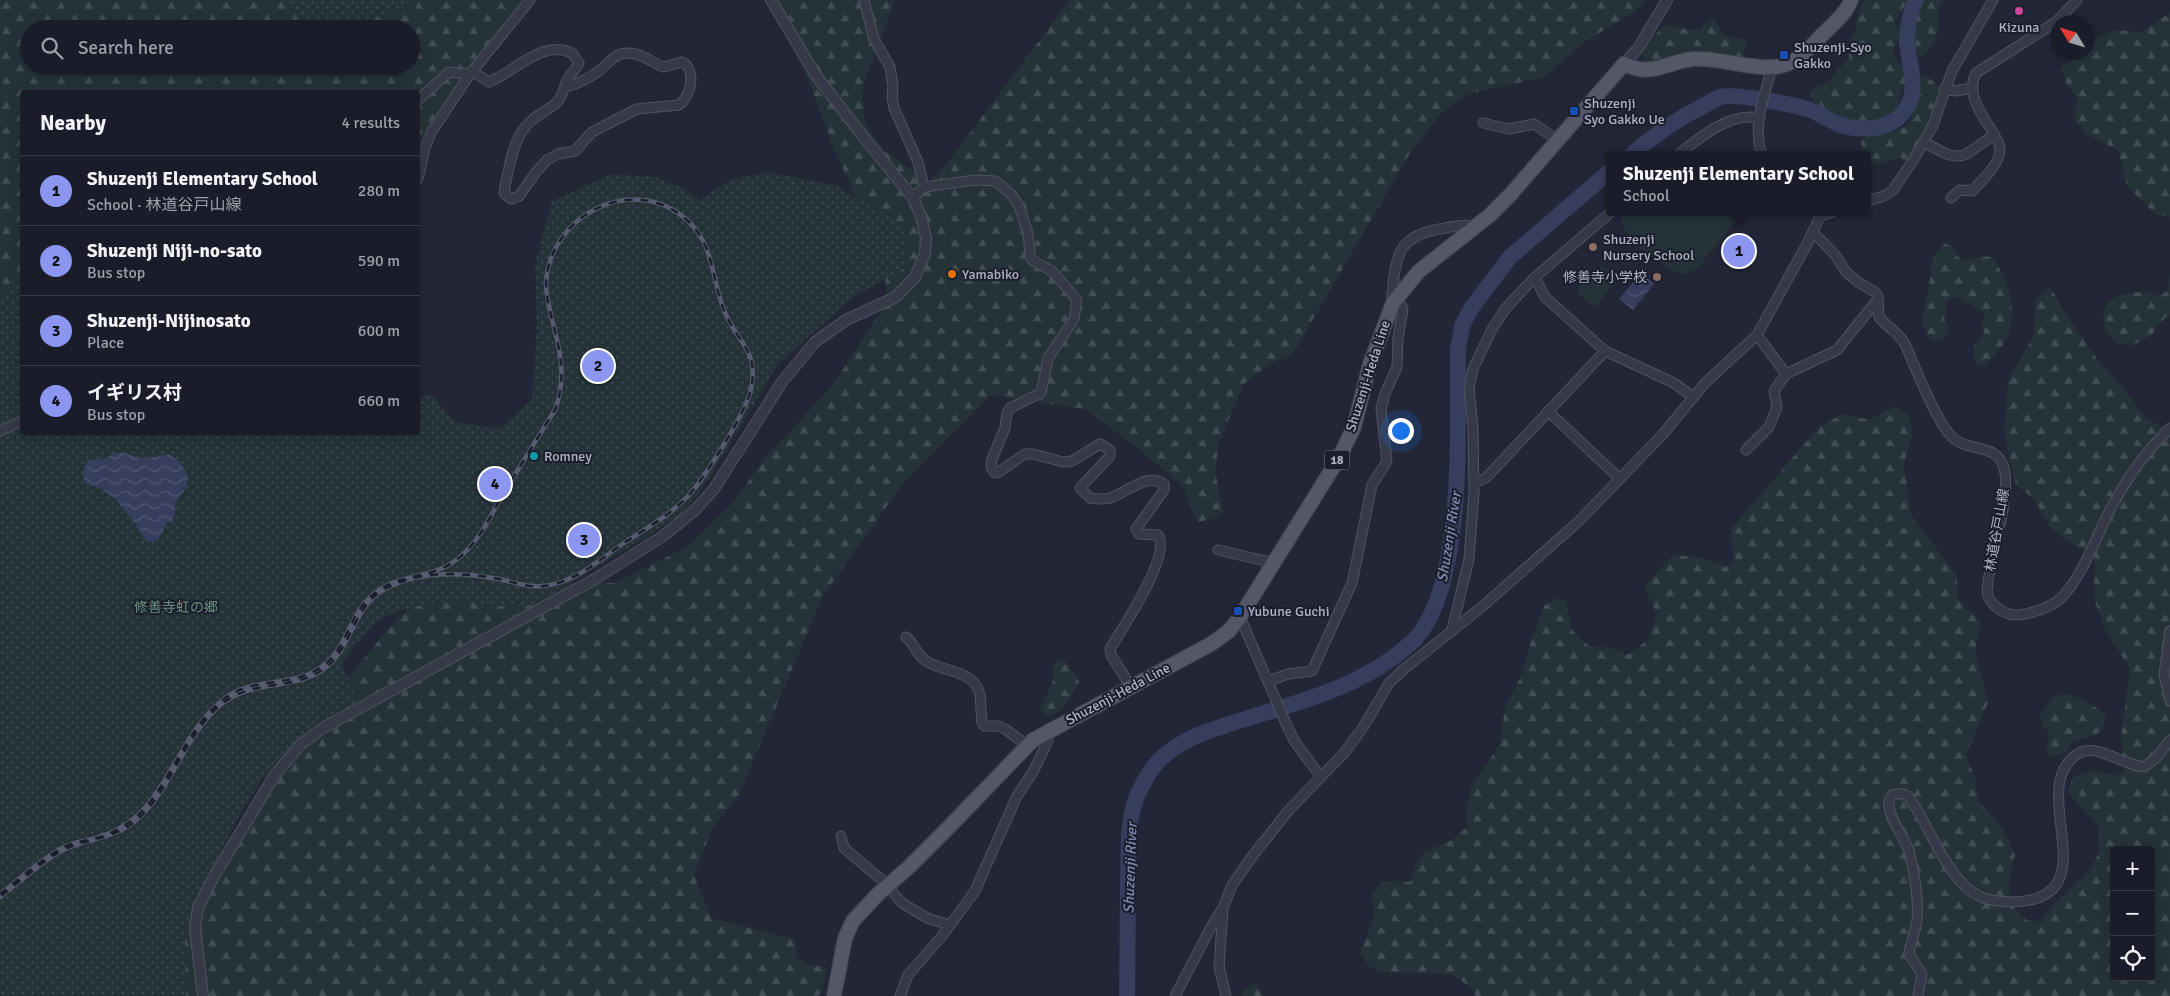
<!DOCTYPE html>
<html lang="en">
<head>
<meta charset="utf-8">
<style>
  body { margin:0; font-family:Signika,"Noto Sans JP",sans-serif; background:#272935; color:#f1f3f6 }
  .controls { position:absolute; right:15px; bottom:15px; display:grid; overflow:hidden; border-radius:5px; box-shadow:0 2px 12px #0003 }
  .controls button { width:45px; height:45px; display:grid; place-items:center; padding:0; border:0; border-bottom:1px solid #383a46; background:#1a1c29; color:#f1f3f6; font:25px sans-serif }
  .compass { position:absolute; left:2050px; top:15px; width:45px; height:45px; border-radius:50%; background:#1a1c29; box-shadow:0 2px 12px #0003; rotate:308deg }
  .you { position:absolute; left:1400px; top:430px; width:18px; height:18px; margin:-12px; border:4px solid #fff; border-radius:50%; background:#1a73e8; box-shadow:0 0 0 8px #1a73e833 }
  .badge { display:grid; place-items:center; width:32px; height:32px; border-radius:50%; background:#8a96f0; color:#111; font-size:16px; font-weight:700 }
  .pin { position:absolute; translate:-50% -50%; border:2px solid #fff; box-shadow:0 1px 5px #0006 }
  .popup { position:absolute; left:1606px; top:151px; width:265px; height:65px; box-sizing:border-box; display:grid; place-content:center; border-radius:5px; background:#1a1c29; filter:drop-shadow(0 1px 4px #0005); font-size:16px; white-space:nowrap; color:#9fa1a8 }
  .popup b { font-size:19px; color:#f1f3f6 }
  .popup::after { content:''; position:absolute; left:50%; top:100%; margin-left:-10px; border:10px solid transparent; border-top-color:#1a1c29 }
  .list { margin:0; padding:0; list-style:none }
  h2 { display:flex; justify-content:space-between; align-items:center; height:65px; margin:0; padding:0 20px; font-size:21px }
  h2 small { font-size:16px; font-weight:400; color:#9fa1a8 }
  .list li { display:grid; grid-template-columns:32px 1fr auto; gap:15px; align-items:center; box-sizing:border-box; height:70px; padding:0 20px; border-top:1px solid #383a46 }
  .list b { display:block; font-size:19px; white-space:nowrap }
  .list p { margin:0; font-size:16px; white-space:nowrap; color:#9fa1a8 }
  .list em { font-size:16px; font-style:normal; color:#9fa1a8 }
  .icon { flex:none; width:28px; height:28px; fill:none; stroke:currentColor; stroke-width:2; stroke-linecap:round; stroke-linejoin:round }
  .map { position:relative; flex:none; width:2170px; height:996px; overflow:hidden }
  .search { position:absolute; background:#1a1c29; box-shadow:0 2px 12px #0003; left:20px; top:20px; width:400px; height:55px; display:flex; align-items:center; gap:12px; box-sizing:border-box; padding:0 18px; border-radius:28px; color:#9fa1a8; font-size:19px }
  .panel { position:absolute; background:#1a1c29; box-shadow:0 2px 12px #0003; left:20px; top:90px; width:400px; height:345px; border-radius:5px }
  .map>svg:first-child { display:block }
  .forest { fill:url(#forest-firs); fill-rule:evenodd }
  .park { fill:url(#park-dots) }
  .pitch { fill:#253339 }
  .water { fill:url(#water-waves) }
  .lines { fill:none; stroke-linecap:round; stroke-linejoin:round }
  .river { stroke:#373d5d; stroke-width:16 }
  .minor-casing { stroke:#515363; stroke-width:11 }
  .tertiary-casing { stroke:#515363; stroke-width:12 }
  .primary-casing { stroke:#3f4251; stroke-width:16 }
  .minor { stroke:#363948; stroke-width:9 }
  .tertiary { stroke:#363948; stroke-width:10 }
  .primary { stroke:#545768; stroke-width:14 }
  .rail-casing { stroke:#585b6f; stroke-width:4.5 }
  .rail { stroke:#1b1e2d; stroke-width:2.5; stroke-dasharray:8; stroke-linecap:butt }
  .hotel-dot { fill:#d1479c; stroke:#1b1e2d; stroke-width:2 }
  .transit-dot { fill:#1a4fb4; stroke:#1b1e2d; stroke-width:2 }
  .education-dot { fill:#8d6e63; stroke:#1b1e2d; stroke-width:2 }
  .food-dot { fill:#e8710a; stroke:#1b1e2d; stroke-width:2 }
  .culture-dot { fill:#0f9aa8; stroke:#1b1e2d; stroke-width:2 }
  .labels { text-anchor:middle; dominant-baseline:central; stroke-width:4; stroke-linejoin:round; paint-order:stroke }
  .shield { fill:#1b1e2d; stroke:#848697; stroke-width:1 }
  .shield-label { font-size:12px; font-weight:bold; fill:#b1b3c4 }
  .poi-label { font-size:14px; fill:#b1b3c4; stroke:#1b1e2d; text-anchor:start }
  .street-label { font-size:14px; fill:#b1b3c4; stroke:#1b1e2d }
  .park-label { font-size:14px; fill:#6a937e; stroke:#1b1e2d }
  .water-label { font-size:15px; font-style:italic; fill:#8289af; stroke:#1b1e2d }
</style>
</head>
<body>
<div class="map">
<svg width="2170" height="996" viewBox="0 0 2170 996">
  <defs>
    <pattern id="forest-firs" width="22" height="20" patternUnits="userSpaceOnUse" patternTransform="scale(1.25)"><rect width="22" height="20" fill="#253339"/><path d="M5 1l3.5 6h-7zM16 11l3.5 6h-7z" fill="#424e54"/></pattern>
    <pattern id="park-dots" width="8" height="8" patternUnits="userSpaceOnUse" patternTransform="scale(1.25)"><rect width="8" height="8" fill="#253339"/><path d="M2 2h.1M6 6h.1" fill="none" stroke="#424e54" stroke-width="1.8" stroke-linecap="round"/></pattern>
    <pattern id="water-waves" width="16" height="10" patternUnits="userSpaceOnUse" patternTransform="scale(1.25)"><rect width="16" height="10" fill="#373d5d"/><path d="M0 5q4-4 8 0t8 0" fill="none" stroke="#525773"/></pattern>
  </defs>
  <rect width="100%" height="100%" fill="#232637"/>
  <!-- forest -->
  <path class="forest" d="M0 0H536L496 44 423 156 418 177V92H22V432L0 449ZM29 29H411V66H29Z
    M779 0H895L862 88 865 123 883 150 929 181 942 170 1070 0H1647L1630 15 1587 40 1544 77 1467 94 1441 114 1410 153 1293 354 1268 365 1243 385 1219 442 1215 471 1223 513 1208 520 1198 522 1182 485 1135 446 1085 409 991 395 901 486 823 596 739 794 711 831 694 875 711 918 794 939 797 957C811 970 813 962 827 969L822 992 817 996H104L138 961 337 692 392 624 429 593 484 583H615L687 547 733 503 766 457 833 385 888 300 881 252 833 147Z
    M1865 0H1908L1895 22 1900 35 1892 54C1895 60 1901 64 1905 70 1910 80 1903 88 1899 97 1898 100 1898 105 1898 109 1892 114 1886 120 1879 122 1855 127 1824 117 1810 96L1812 89 1828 82 1849 58V42C1862 28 1852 15 1865 0Z
    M1922 0H1944C1934 11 1940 17 1938 30 1937 40 1930 51 1922 57 1907 46 1917 14 1922 0Z
    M2170 13V217L2156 215 2127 186 2118 150 2086 134 2073 118 2078 99 2066 84 2061 68 2077 53 2088 52V44L2098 37 2115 30 2141 32Z
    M1714 18 1722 33 1729 37 1745 39 1748 42 1742 57 1704 51 1676 54 1652 63 1645 61 1643 54C1648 43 1656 33 1665 25L1685 29 1701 30 1704 24Z
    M1923 76 1930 79 1940 88 1934 113 1909 160 1903 161 1900 157C1889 161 1879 168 1868 161V155L1863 154 1861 142C1874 124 1901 139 1911 119 1913 116 1912 112 1913 108 1914 103 1918 98 1918 93 1918 88 1918 83 1918 77Z
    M1944 244 1952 245 1956 255 1963 261C1973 261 1982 255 1992 257 2010 282 2021 315 2003 345 1998 352 1991 359 1985 366L1978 365 1973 360 1974 346 1984 335 1982 324 1985 316C1973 303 1970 306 1956 297L1947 301 1944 318 1948 326V334L1940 340 1932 341 1927 334 1922 322 1931 273C1930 261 1936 252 1944 244Z
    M2170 272V317H2166L2158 325 2151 336 2133 345 2119 344 2105 332C2104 325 2102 315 2105 308 2114 289 2144 290 2160 296L2168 290Z
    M2050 287 2064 311 2099 362 2125 390 2145 417 2170 432V996H1476L1470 987 1452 974 1382 972 1369 966 1360 954 1375 914 1372 895C1383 877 1390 881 1410 882L1416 865 1423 853 1452 840 1468 826 1467 810 1471 787 1500 744 1505 708 1522 674 1528 651 1544 606 1556 598 1566 600 1572 630 1589 646 1609 647 1627 655 1648 640 1657 614 1645 588 1651 578 1673 555 1704 558 1725 567 1734 563 1731 529 1820 426 1843 414 1870 420 1894 406 1910 416 1912 432 1904 464 1911 515 1957 576 1958 600 1981 623 1975 651 1988 703 1966 754 1975 778 1978 801 2002 828 2015 855 2009 881 2011 905 2026 920 2040 922 2055 903 2088 873 2099 853V826L2068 794 2073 776 2095 771 2114 775 2125 770 2121 738 2130 669 2106 631 2094 599 2095 557 2064 539 2050 527 2033 498 2016 485 2004 431 2008 380 2034 336 2035 300ZM2114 850H2151V977H2114Z
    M1057 660H1065C1068 669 1078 675 1079 682 1071 695 1062 718 1044 715L1040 709 1053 681V665Z
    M2066 693C2078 697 2097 707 2106 715 2103 749 2076 728 2066 752L2057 756H2049L2046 750 2049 742V732L2042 726 2040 716 2052 698Z
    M1255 984 1263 996H1241L1245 989Z"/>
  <!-- park -->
  <path class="park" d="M287 0H417C393 9 340 38 317 26 306 20 296 8 287 0Z
    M767 172 835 185 905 226 908 250 902 270 852 298 778 364 715 469 698 494 681 514 640 541 553 593 528 606H501L457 602 431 603 394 612 374 624 342 663 359 705 263 778 245 805 190 909 185 931 186 996H0V296L22 273V432H418V395H432L455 422 500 429 532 399 537 323 535 265 552 201 612 174 656 177 684 189 700 200 730 180Z"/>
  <!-- pitch -->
  <path class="pitch" d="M1625 212H1742L1697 269 1682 275C1662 264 1620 240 1622 216Z
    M1601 267 1609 270V281L1611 287 1596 306H1592L1577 292C1580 278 1589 270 1601 267Z"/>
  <!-- water -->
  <path class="water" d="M1641 273 1654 284 1633 310 1619 299Z
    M113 453H125L137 458 156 457 168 454C181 461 193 474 185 489 182 495 178 497 176 503 174 510 177 516 171 522H167L158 540 148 542 143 538 137 525 116 500 100 488 87 484 84 480 83 472 88 460 106 459Z"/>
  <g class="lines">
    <!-- river -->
    <path class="river" d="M1631 155C1653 136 1677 119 1703 106 1709 103 1715 99 1720 97 1735 93 1790 104 1807 109 1819 112 1829 121 1841 125 1867 133 1899 129 1910 101 1917 84 1908 59 1907 41 1907 26 1910 13 1916 0
      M1127 996C1127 959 1128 921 1128 884 1129 858 1127 830 1134 805 1136 795 1143 784 1148 775 1168 741 1208 731 1242 720 1302 701 1364 686 1411 643 1467 592 1457 421 1458 349L1462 326 1472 307 1510 257 1610 171"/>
    <!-- minor casing -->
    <g class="minor-casing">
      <path id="minor" d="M864 0 874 39 890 67 893 87 892 97 894 108 918 162 924 187
        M472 71 489 82C514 72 545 37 573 54L579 63C576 69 571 74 568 79 562 88 566 93 556 103 543 115 532 115 521 133 512 148 509 169 505 186L504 193 511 199 519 196 536 172 547 160 558 154 575 151 592 132 598 129 637 109 679 105C691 96 697 69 682 62L663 67C653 63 646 56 635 54 615 49 611 63 596 73 587 79 576 85 565 87
        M1944 89 1956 91 1972 88
        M418 100 449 72 470 74
        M1483 123 1509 129 1534 124 1557 140
        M1924 142C1937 149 1950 159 1965 155L1994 135
        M1678 155C1700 137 1730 112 1760 118
        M1762 155C1752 127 1764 96 1772 68
        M418 179 425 148 432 131 470 74 530 0
        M913 198 924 187 975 180 995 181 1011 194 1019 206 1028 233 1030 255 1032 260 1053 272 1077 300 1074 319 1048 358 1041 393 1010 408 1007 413 1005 428 992 459 991 467 994 472 997 473 1025 454H1033L1063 462 1072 461 1100 444 1110 450V456L1080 488 1090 498C1096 499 1103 500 1110 498 1127 493 1146 472 1164 484V490L1136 529 1139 534 1158 535C1172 556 1122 628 1110 649L1111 655 1131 687
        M1951 198 1960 190 1972 191C1983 179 1999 166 2000 149 2000 143 1996 139 1994 134 1983 116 1965 95 1976 73L2056 22 2077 0
        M1868 201 1884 196 1893 190 1914 159 1933 125 1952 71 1993 0
        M1813 232 1836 256 1846 272 1858 282 1875 292 1878 296 1879 317C1886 326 1897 332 1903 341 1908 348 1910 357 1914 365 1922 384 1937 420 1950 435 1968 455 2000 440 2005 473 2009 501 1995 540 1990 569 1989 577 1987 585 1987 592 1989 605 2006 616 2018 615 2034 613 2048 609 2060 599 2082 578 2096 537 2110 510 2125 481 2146 451 2170 428
        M1535 278 1545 297 1605 351 1674 383 1693 397
        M1391 304C1396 260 1393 235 1445 228 1455 226 1466 224 1476 226
        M1757 335 1786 374 1837 350 1878 299
        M1548 411 1620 479
        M0 431 22 421
        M1746 450 1769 427 1777 407 1774 391 1786 374
        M1474 483 1486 478 1605 351
        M1218 550 1274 563
        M1240 617 1288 728 1295 742 1321 777
        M1452 630 1469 559 1474 492 1473 427 1469 388 1473 369 1492 329 1506 308 1533 279 1611 212
        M2170 631 2164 675 2170 701
        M906 637C914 643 916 654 926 661 942 672 976 670 980 695 981 704 981 714 982 723L985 726H998L1005 729 1028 746
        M1268 681 1288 674 1312 671 1352 583 1372 485 1387 461 1381 409 1385 394 1397 367 1398 338 1403 309 1397 297
        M841 836 844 848 883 881 902 903 927 918 950 925
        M1223 910 1219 966 1226 996
        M900 996 908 975 942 936 975 891 1017 796 1033 772 1046 745 1048 740 1045 733
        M1175 996 1210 929 1223 908 1232 885 1254 854 1289 810 1345 752 1364 726 1389 683 1404 669 1483 606 1579 521 1663 434 1705 383 1757 335 1807 244 1820 216 1832 212
        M1918 996 1922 974 1909 954C1910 942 1916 932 1917 920 1919 901 1914 870 1909 851 1905 838 1886 814 1889 801 1892 792 1901 792 1908 796 1928 823 1939 859 1962 883 1976 899 1993 902 2014 902 2113 898 2022 787 2079 753 2097 743 2125 766 2144 767L2156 758 2170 740"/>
    </g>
    <!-- tertiary casing -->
    <g class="tertiary-casing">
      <path id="tertiary" d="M1624 64 1639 47 1667 0
        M203 996 195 928 198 908 212 880 274 776 301 744 323 728 595 579 663 536 695 510 714 489 782 382 815 342 846 320 896 297 915 277 925 254 926 238 921 216 913 198 858 130 815 74 771 0"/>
    </g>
    <!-- primary casing -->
    <g class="primary-casing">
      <path id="primary" d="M834 996 845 938 853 921 877 895 909 867 950 826 1033 740 1211 644 1229 631 1240 617 1339 458 1354 427 1370 364 1393 303 1418 272 1490 215 1510 195 1624 64C1652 78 1666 62 1693 59 1720 57 1762 73 1784 65 1799 61 1812 45 1822 35 1833 24 1846 14 1851 0"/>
    </g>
    <!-- minor -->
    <use href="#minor" class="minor"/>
    <!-- tertiary -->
    <use href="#tertiary" class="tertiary"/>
    <!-- primary -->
    <use href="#primary" class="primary"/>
    <!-- rail casing -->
    <g class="rail-casing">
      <path id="rail" d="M0 894C20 879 40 860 62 848 73 842 84 841 96 838 110 834 126 826 137 816 172 783 185 728 225 698 253 677 292 687 320 668 346 651 348 619 368 599 396 571 429 581 456 560 478 544 490 517 503 494 521 465 538 437 556 408 565 378 562 358 554 328 551 313 546 299 546 284 549 215 633 172 687 220 716 246 711 283 726 315 739 344 759 351 751 389 747 411 703 481 687 497 668 517 643 530 621 545 605 556 589 570 571 578 563 582 552 585 543 586 529 588 513 582 499 579 461 572 418 570 383 590 352 608 352 651 321 671 291 690 252 680 223 703 186 732 174 784 140 817 115 841 86 837 59 852 38 865 19 882 0 897"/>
    </g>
    <!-- rail -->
    <use href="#rail" class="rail"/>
  </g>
  <!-- markers -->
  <circle class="hotel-dot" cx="2019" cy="11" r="5"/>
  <g class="transit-dot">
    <rect x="1779" y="50" width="10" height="10" rx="2.5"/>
    <rect x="1569" y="106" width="10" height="10" rx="2.5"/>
    <rect x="1233" y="606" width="10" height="10" rx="2.5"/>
  </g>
  <g class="education-dot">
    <circle cx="1593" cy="247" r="5"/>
    <circle cx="1657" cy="277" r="5"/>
  </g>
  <circle class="food-dot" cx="952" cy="274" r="5"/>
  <circle class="culture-dot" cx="534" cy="456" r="5"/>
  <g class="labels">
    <!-- shield labels -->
    <rect class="shield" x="1324.5" y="450.5" width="25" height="19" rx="4"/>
    <g class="shield-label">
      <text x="1337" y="460">18</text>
    </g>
    <!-- poi labels -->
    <g class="poi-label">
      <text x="2019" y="27" text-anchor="middle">Kizuna</text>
      <text x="1794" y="47">Shuzenji-Syo<tspan x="1794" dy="16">Gakko</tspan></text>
      <text x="1584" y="103">Shuzenji<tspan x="1584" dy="16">Syo Gakko Ue</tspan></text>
      <text x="1603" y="239">Shuzenji<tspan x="1603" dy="16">Nursery School</tspan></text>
      <text x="962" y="274">Yamabiko</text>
      <text x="1647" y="277" text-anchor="end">修善寺小学校</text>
      <text x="544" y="456">Romney</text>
      <text x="1248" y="611">Yubune Guchi</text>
    </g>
    <!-- street labels -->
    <g class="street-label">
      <text transform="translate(1368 376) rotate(-72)">Shuzenji-Heda Line</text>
      <text transform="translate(1997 530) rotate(-80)">林道谷戸山線</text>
      <text transform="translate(1118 694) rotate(-28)">Shuzenji-Heda Line</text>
    </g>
    <!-- park labels -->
    <g class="park-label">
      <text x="176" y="607">修善寺虹の郷</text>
    </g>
    <!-- water labels -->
    <g class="water-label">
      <text transform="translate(1449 537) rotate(-81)">Shuzenji River</text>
      <text transform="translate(1130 868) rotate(-88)">Shuzenji River</text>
    </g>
  </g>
</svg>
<div class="controls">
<button>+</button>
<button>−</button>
<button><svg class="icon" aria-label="locate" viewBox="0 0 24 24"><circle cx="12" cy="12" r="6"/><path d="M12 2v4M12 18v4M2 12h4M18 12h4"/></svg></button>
</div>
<svg class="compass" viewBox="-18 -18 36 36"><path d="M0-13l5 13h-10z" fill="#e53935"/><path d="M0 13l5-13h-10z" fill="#9fa1a8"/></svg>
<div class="you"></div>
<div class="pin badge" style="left:1739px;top:251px">1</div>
<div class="popup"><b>Shuzenji Elementary School</b>School</div>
<div class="pin badge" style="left:598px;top:366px">2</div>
<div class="pin badge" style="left:584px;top:540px">3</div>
<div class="pin badge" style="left:495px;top:484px">4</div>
<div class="search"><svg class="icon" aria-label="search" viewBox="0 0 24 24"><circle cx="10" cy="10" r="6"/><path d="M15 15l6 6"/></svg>Search here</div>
<section class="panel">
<h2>Nearby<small>4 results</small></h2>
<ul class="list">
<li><span class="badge">1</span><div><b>Shuzenji Elementary School</b><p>School · 林道谷戸山線</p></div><em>280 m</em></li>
<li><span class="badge">2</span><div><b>Shuzenji Niji-no-sato</b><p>Bus stop</p></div><em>590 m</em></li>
<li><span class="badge">3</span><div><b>Shuzenji-Nijinosato</b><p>Place</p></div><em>600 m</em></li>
<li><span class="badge">4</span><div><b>イギリス村</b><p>Bus stop</p></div><em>660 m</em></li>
</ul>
</section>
</div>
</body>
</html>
